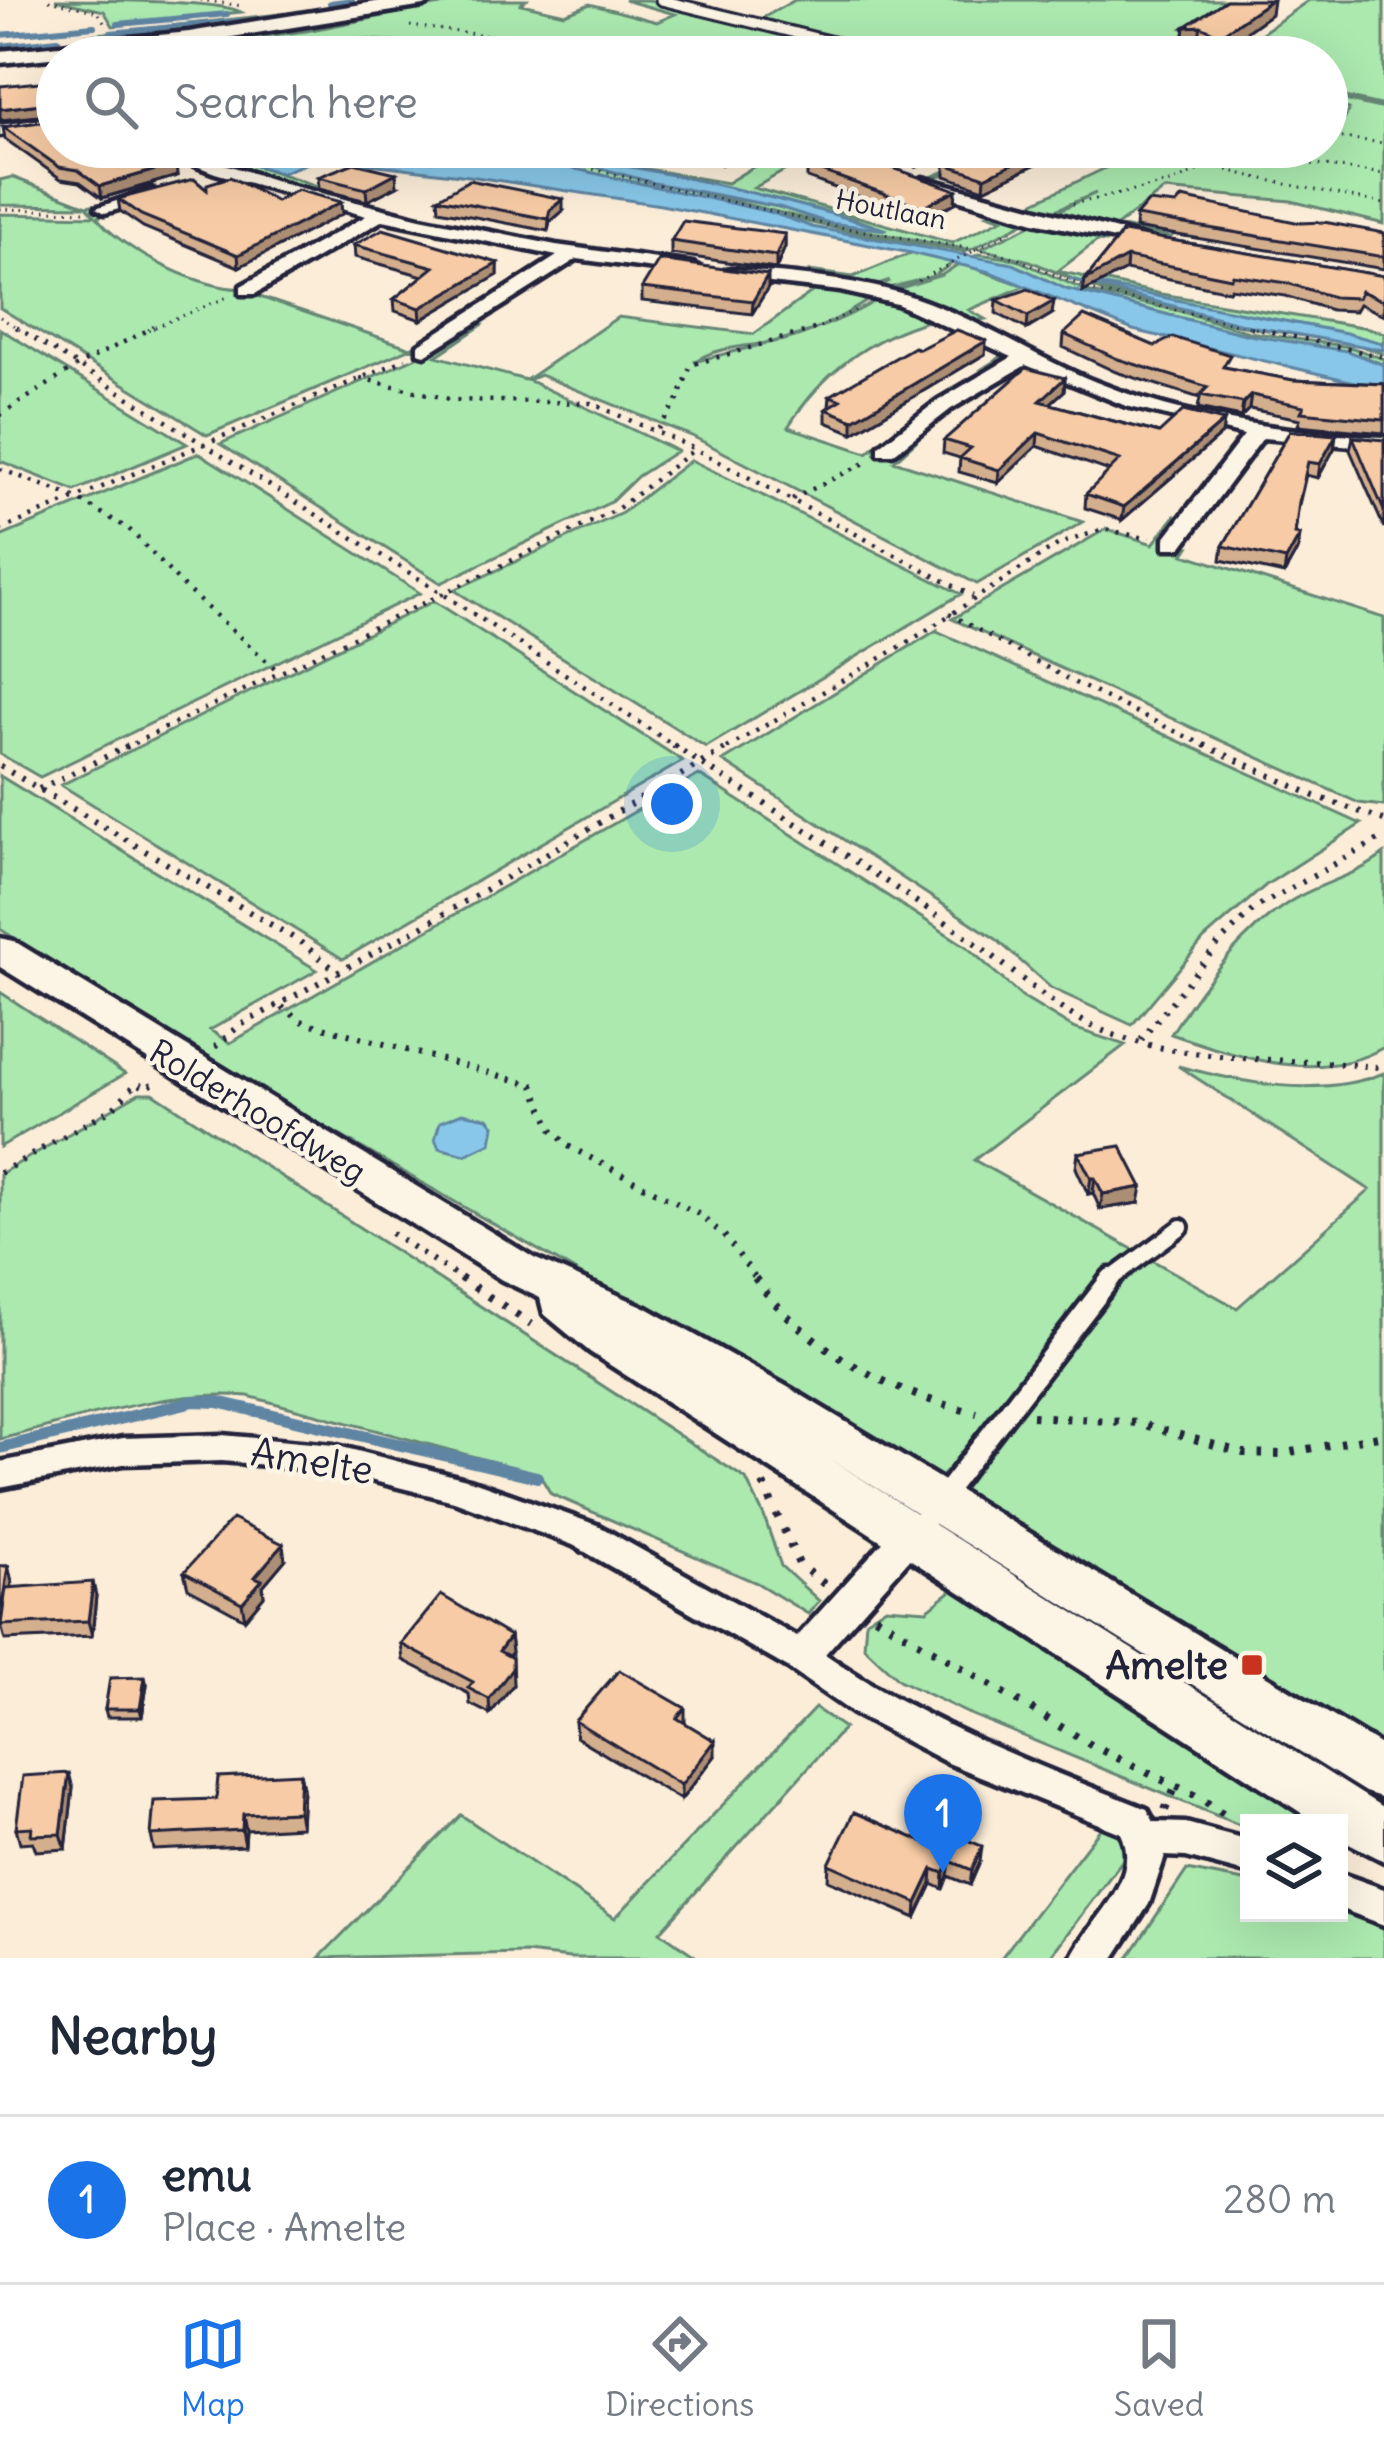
<!DOCTYPE html>
<html lang="en">
<head>
<meta charset="utf-8">
<style>
  body { margin:0; font-family:Delius,sans-serif; background:#f6f6f7; color:#1f2937 }
  .controls { position:absolute; right:36px; bottom:36px; display:grid; overflow:hidden; border-radius:0px; box-shadow:0 12px 48px #0002 }
  .controls button { width:108px; height:108px; display:grid; place-items:center; padding:0; border:0; border-bottom:3px solid #e0e1e3; background:#fff; color:#1f2937; font:60px sans-serif }
  .you { position:absolute; left:672px; top:804px; width:42px; height:42px; margin:-30px; border:9px solid #fff; border-radius:50%; background:#1a73e8; box-shadow:0 0 0 18px #1a73e833 }
  .badge { display:grid; place-items:center; width:78px; height:78px; border-radius:50%; background:#1a73e8; color:#fff; font-size:39px; font-weight:700 }
  .pin { position:absolute; translate:-50% -99px; filter:drop-shadow(0 3px 6px #0008) }
  .pin::after { content:''; position:absolute; top:63px; width:42px; height:36px; background:inherit; clip-path:polygon(0 0,100% 0,50% 100%) }
  .list { margin:0; padding:0; list-style:none }
  h2 { display:flex; justify-content:space-between; align-items:center; height:156px; margin:0; padding:0 48px; font-size:51px }
  h2 small { font-size:39px; font-weight:400; color:#747a83 }
  .list li { display:grid; grid-template-columns:78px 1fr auto; gap:36px; align-items:center; box-sizing:border-box; height:168px; padding:0 48px; border-top:3px solid #e0e1e3 }
  .list b { display:block; font-size:45px; white-space:nowrap }
  .list p { margin:0; font-size:39px; white-space:nowrap; color:#747a83 }
  .list em { font-size:39px; font-style:normal; color:#747a83 }
  .icon { flex:none; width:66px; height:66px; fill:none; stroke:currentColor; stroke-width:2; stroke-linecap:round; stroke-linejoin:round }
  .map { position:relative; flex:none; width:1384px; height:1958px; overflow:hidden }
  .search { position:absolute; background:#fff; box-shadow:0 12px 48px #0002; left:36px; right:36px; top:36px; height:132px; display:flex; align-items:center; gap:30px; box-sizing:border-box; padding:0 42px; border-radius:66px; color:#747a83; font-size:45px }
  .sheet { height:324px; background:#fff }
  nav { display:flex; justify-content:space-around; align-items:center; box-sizing:border-box; height:168px; border-top:3px solid #e0e1e3; background:#fff; font-size:33px; color:#747a83 }
  nav a { display:grid; justify-items:center; gap:6px }
  nav .on { color:#1a73e8 }
  .map>svg:first-child { display:block }
  .green { fill:#abe9af; stroke:#668675; stroke-width:3; fill-rule:evenodd }
  .water { fill:#88c7e9; stroke:#5f85a3; stroke-width:3 }
  .lines { fill:none; stroke-linecap:round; stroke-linejoin:round }
  .stream-far1 { stroke:#5f85a3; stroke-width:6 }
  .stream { stroke:#5f85a3; stroke-width:12 }
  .service-far2-casing { stroke:#22223b; stroke-width:15 }
  .service-far1-casing { stroke:#22223b; stroke-width:22 }
  .service-casing { stroke:#22223b; stroke-width:27 }
  .minor-casing { stroke:#22223b; stroke-width:9 }
  .tertiary-casing { stroke:#22223b; stroke-width:9 }
  .secondary-casing { stroke:#22223b; stroke-width:9 }
  .path-far3 { stroke:#22223b; stroke-width:3; stroke-dasharray:1.5 6; stroke-linecap:butt }
  .path-far2 { stroke:#22223b; stroke-width:4.5; stroke-dasharray:3 8; stroke-linecap:butt }
  .path-far1 { stroke:#22223b; stroke-width:6; stroke-dasharray:3 9; stroke-linecap:butt }
  .path { stroke:#22223b; stroke-width:8; stroke-dasharray:4.5 12; stroke-linecap:butt }
  .service-far2 { stroke:#fcf5e5; stroke-width:9 }
  .service-far1 { stroke:#fcf5e5; stroke-width:14 }
  .service { stroke:#fcf5e5; stroke-width:18 }
  .minor { fill:#fcf5e5; fill-rule:evenodd }
  .tertiary { fill:#fcf5e5; fill-rule:evenodd }
  .secondary { fill:#fcf5e5; fill-rule:evenodd }
  .wall { fill:#d4af8e; stroke:#22223b; stroke-width:3 }
  .shaded-wall { fill:#ac8e74; stroke:#22223b; stroke-width:3 }
  .building { fill:#f6cba5; stroke:#22223b; stroke-width:3 }
  .poi-dot { fill:#c8321e; stroke:#fcf5e5; stroke-width:4.5 }
  .labels { text-anchor:middle; dominant-baseline:central; stroke-width:9; stroke-linejoin:round; paint-order:stroke }
  .far-street-label { font-size:27px; fill:#22223b; stroke:#fcf5e5 }
  .street-label { font-size:33px; fill:#22223b; stroke:#fcf5e5 }
  .near-street-label { font-size:39px; fill:#22223b; stroke:#fcf5e5 }
  .near-poi-label { font-size:39px; font-weight:bold; fill:#22223b; stroke:#fcf5e5; text-anchor:end }
</style>
</head>
<body>
<div class="map">
<svg width="1384" height="1958" viewBox="0 0 1384 1958">
  <rect width="100%" height="100%" fill="#fbedd8"/>
  <filter id="ink" filterUnits="userSpaceOnUse"><feTurbulence type="fractalNoise" baseFrequency=".00833" numOctaves="2"/><feDisplacementMap in="SourceGraphic" scale="24" xChannelSelector="R" yChannelSelector="G"/><feConvolveMatrix kernelMatrix="1 2 1 2 8 2 1 2 1" color-interpolation-filters="sRGB"/></filter>
  <g filter="url(#ink)">
    <!-- green -->
    <path class="green" d="M55 0C91 0 218 0 241 12L113 26 104 11Z
      M466 0H526L521 4 565 14 590 4 657 22 675 14 624 0H649L883 57H602L549 50 463 51 462 47 334 37 279 50 95 57 306 31Z
      M795 0H1232L1236 5 1160 57H923L891 54 757 21Z
      M1309 0H1384V106L1327 93V57H1228Z
      M299 12 306 19 90 44 87 35Z
      M1327 96 1384 109V224L1291 201 1164 190 1117 226 1170 237 1164 240 1048 216 1096 193 1044 215 928 178 966 163 936 178 1026 206 1120 161 1067 147H1327V117L1345 119 1349 109 1327 103Z
      M168 147 218 154 277 147H522L727 183C784 149 786 139 852 159L846 164 814 154 754 188 952 243 1002 219 988 214 998 211 1031 219 970 250 822 223 696 192 830 227 966 252 962 256 511 157 427 160 372 149 318 148 234 158 341 194 329 198ZM458 148C564 153 667 173 770 198 808 208 849 215 886 230L829 223 779 207 654 183 585 164 509 153 452 155 412 149Z
      M12 177 87 206 97 204 101 211 144 203 97 217C121 251 208 293 246 288 262 285 274 274 291 275L257 296 411 348 463 315 468 318 418 350 411 348 207 435 0 308V214L95 216 87 206 0 205V180Z
      M1039 221 1108 236 1106 242 1097 241 1058 271 1161 294 1368 328 1384 333V344L1310 326 1096 289 1249 326 1368 345 1384 354 1359 345 1243 326 1103 292 1030 261 980 249Z
      M911 253 954 262 934 276 882 290 876 289 890 281 870 288 809 278V271L853 277Z
      M978 254 1015 259 1091 293 1176 310 1249 332 1350 347 1384 359V365L1363 356 1249 335 1066 289 1013 264 970 259Z
      M960 263 1025 286 969 310 985 319 971 322 888 292 942 275Z
      M750 279 875 296C847 314 820 330 788 339 758 347 719 344 694 362 762 343 818 337 880 298L897 302 1009 357 990 370 982 369 1002 356 931 320C868 338 823 372 788 427L867 453 898 427 903 431 877 454 887 456 906 441 915 442 894 461 1083 522 977 584 692 436 540 375 528 380 677 451 638 476 611 502 441 583 220 444 426 353 473 324 482 325 436 356 526 380 618 317 754 334 813 291 744 283Z
      M0 329 187 444 75 491 0 461Z
      M199 453 420 593 40 777 0 754V537Z
      M691 460 961 594 706 747 454 590 622 513Z
      M1175 516 1182 521 1164 546 1189 547 1184 554 1384 618V806L1359 803 952 619 1106 529 1153 544Z
      M434 601 683 761 343 959 61 785Z
      M937 630V631L1361 824 1266 885 1204 939 1132 1025 1051 988 996 939 723 761Z
      M699 775 967 947 1022 997 1073 1028 1125 1045 974 1160 1237 1308 1370 1190 1178 1066C1243 1083 1318 1099 1384 1073V1754L841 1425 180 1043 0 929V776L317 970 210 1030 230 1043Z
      M1384 854V1047C1318 1086 1237 1056 1171 1034 1201 986 1242 932 1291 901 1321 882 1356 877 1384 854Z
      M0 992 125 1074 0 1147Z
      M139 1093H153L746 1479 764 1516 781 1566 819 1601 808 1614 757 1583 551 1494 539 1474 248 1396C164 1389 82 1419 0 1439V1174Z
      M961 1583 1334 1823H1249V1829L967 1713 899 1680 864 1647 866 1620 886 1607 927 1610Z
      M815 1708 844 1728 660 1932 698 1958H570L526 1953 319 1958 461 1815 615 1918Z
      M1103 1825 1134 1845 1049 1958H1001Z
      M1187 1870 1249 1882V1913H1339V1908L1384 1927V1958H1128Z"/>
    <!-- water -->
    <path class="water" d="M334 37 464 49 183 57 289 49Z
      M341 147 427 160 511 157 580 170 770 212 812 227 1013 264 1066 289 1249 335 1347 351 1384 365V389L1133 330 990 272 911 253 661 205 469 176 321 158 281 173 233 159Z
      M392 147C435 149 477 147 520 151 644 164 768 194 887 230L829 223 779 207 654 183 585 164 523 154 452 155Z
      M1069 279 1346 333 1382 343 1384 350 1250 326Z
      M462 1113 488 1118 494 1125 491 1143 465 1155 439 1148 435 1139 440 1122Z"/>
    <g class="lines">
      <!-- stream-far1 -->
      <path class="stream-far1" d="M330 3 352 0
        M118 24 227 14
        M110 33 239 21
        M0 35 94 26
        M0 46 58 40"/>
      <!-- stream -->
      <path class="stream" d="M0 1448 194 1401 218 1402 537 1477"/>
      <!-- service-far2 casing -->
      <g class="service-far2-casing">
        <path id="service-far2" d="M661 0 894 57
          M1188 57 1196 51"/>
      </g>
      <!-- service-far1 casing -->
      <g class="service-far1-casing">
        <path id="service-far1" d="M1108 1281 1181 1227"/>
      </g>
      <!-- service casing -->
      <g class="service-casing">
        <path id="service" d="M942 1497 1111 1278"/>
      </g>
      <!-- minor casing -->
      <g class="minor-casing">
        <path id="minor" d="M57 117V127L0 135V125Z
          M147 147H171L293 186 420 218 556 245 693 264 702 269 693 274 577 259 425 355 418 353V345L557 256 383 220 255 294H241V286L366 216 215 173Z
          M815 147H840L879 162 871 167Z
          M923 178 1162 242 1153 247 1034 222 917 187 914 183Z
          M151 189 160 194 157 198 105 213 96 208Z
          M732 269C793 275 855 278 913 297 977 318 1034 357 1096 382 1188 419 1286 432 1384 437V449L1263 438 1181 548H1165V538L1244 435 1126 406 1026 365 951 409 893 454H879V446L937 401 1012 357 897 304 840 291 726 278V270Z
          M222 1435 334 1445 470 1480 597 1525 797 1637 906 1516 918 1512 930 1516 935 1526 930 1536 825 1654C925 1723 1035 1765 1147 1809L1154 1822 1186 1823 1249 1840V1874L1186 1857 1165 1856 1149 1904 1114 1958H1071C1089 1918 1143 1881 1121 1833L948 1763 853 1713 788 1668 573 1545 454 1501 334 1471 222 1461 123 1464 0 1488V1462L123 1438Z
          M1339 1873 1384 1889V1925L1339 1908Z"/>
      </g>
      <!-- tertiary casing -->
      <g class="tertiary-casing">
        <path id="tertiary" d="M387 0H434L424 6 189 44 0 63V51L189 32Z"/>
      </g>
      <!-- secondary casing -->
      <g class="secondary-casing">
        <path id="secondary" d="M0 938 14 941 534 1258 645 1307 793 1390 1384 1747V1798L1365 1792 827 1457 1384 1808V1861L1339 1838V1823H1317L590 1352 544 1314 540 1298 502 1280 0 967Z"/>
      </g>
      <!-- path-far3 -->
      <path class="path-far3" d="M49 0 98 12 106 25
        M200 0 243 6
        M410 26 663 57
        M1327 136 1384 143
        M378 147 436 157 510 154 584 167 828 225 1009 255 1096 292 1263 330
        M1164 147C1226 177 1315 188 1384 204
        M1186 147 1384 174
        M246 153 299 147
        M1073 204 1174 182 1205 167
        M0 209 86 211
        M918 281 1011 231
        M0 317 20 330
        M148 330 230 296
        M813 330 858 309"/>
      <!-- path-far2 -->
      <path class="path-far2" d="M16 327 440 592 678 748
        M1250 327 1384 357
        M360 378 453 400 591 403 695 449 973 596
        M0 415 82 363 154 327
        M658 429 678 400 691 365 821 327
        M0 469 76 498 129 529 184 587 279 672
        M792 499 869 461
        M0 530 406 359
        M949 614 1075 683 1210 748
        M124 748 616 510 695 449
        M727 748 910 641 1059 544 1104 529 1150 539"/>
      <!-- path-far1 -->
      <path class="path-far1" d="M673 745C774 811 880 874 978 945 1026 980 1064 1020 1123 1038 1204 1063 1292 1058 1376 1067L1384 1062
        M1204 745 1315 796 1384 820
        M0 766 299 941 339 973
        M39 789 130 745
        M282 1007 301 1021 533 1085 552 1129 568 1146 698 1214 724 1235 758 1281
        M1141 1040 1219 943 1255 908 1384 837
        M215 1047 239 1026 423 926 732 745
        M0 1173 113 1108 137 1083 146 1088 157 1081
        M391 1233 464 1281"/>
      <!-- path -->
      <path class="path" d="M460 1278 531 1324
        M755 1278C805 1349 894 1395 977 1413
        M1032 1416 1138 1423 1243 1453 1280 1454 1384 1435
        M763 1484 799 1564 828 1587
        M875 1616 1091 1745 1200 1798 1233 1820
        M1165 1810 1176 1786"/>
      <!-- service-far2 -->
      <use href="#service-far2" class="service-far2"/>
      <!-- service-far1 -->
      <use href="#service-far1" class="service-far1"/>
      <!-- service -->
      <use href="#service" class="service"/>
      <!-- minor -->
      <use href="#minor" class="minor"/>
      <!-- tertiary -->
      <use href="#tertiary" class="tertiary"/>
      <!-- secondary -->
      <use href="#secondary" class="secondary"/>
    </g>
    <!-- wall -->
    <path class="wall" d="M1271 14 1218 52 1198 42 1183 44 1185 27Z
      M0 86 57 95V147L113 161 176 164 177 176 102 198 80 182 61 179 5 139 3 127 56 120V114L0 120Z
      M610 147H747L722 164Z
      M862 147H960L917 167 862 149Z
      M1051 157 984 189 945 176V164Z
      M807 166 956 190 955 203 921 219 807 178Z
      M318 177 397 186 367 201 319 189Z
      M438 198 563 211 550 222 548 231 439 210Z
      M118 199 276 201 342 214 239 267 143 227 120 211Z
      M1136 216 1300 223 1384 233V269L1135 228Z
      M1123 232 1384 276V315L1359 304 1355 311 1331 310 1285 296 1231 288 1229 291 1126 270 1083 292 1085 280Z
      M785 234V247L776 269 671 254V241Z
      M354 245 498 263V275L421 320 395 311 394 299 423 276 355 257Z
      M642 288H768L752 314 642 301Z
      M997 300 1052 314 1027 329 996 313Z
      M1064 334 1155 346 1229 368 1293 380 1384 384V433L1298 425 1300 419 1249 409 1241 417 1198 408 1200 398 1116 372 1063 347Z
      M986 341 985 354 853 433 826 422V409L829 407 830 396 919 349Z
      M1065 378 1064 391 1050 404 1159 433 1224 421 1222 434 1122 520 1085 508 1086 494 1110 471 1037 446 998 483 959 472 960 458 943 453 944 440Z
      M1290 431 1334 449 1318 478 1306 475 1298 509 1295 534 1300 535 1298 549 1284 574 1221 560 1223 546Z
      M1353 437 1384 440V528L1350 450Z
      M1078 1153 1139 1203 1100 1209 1093 1193 1088 1194 1076 1168Z
      M285 1560 263 1586 264 1596 245 1619 188 1588 184 1572Z
      M0 1566H8L12 1582 11 1587 96 1596 92 1636 5 1640 0 1622Z
      M510 1636 512 1652 508 1656 513 1685 490 1714 470 1704 469 1694 403 1660 401 1644Z
      M147 1685 142 1717H107L105 1709Z
      M685 1708V1723L715 1756 681 1800 576 1737 575 1721Z
      M300 1773 303 1788 301 1827 246 1830 245 1846 154 1850 151 1835 216 1799Z
      M73 1788 66 1849 36 1851 33 1842 20 1843 16 1828Z
      M921 1841H970L980 1862 970 1885 948 1876 943 1889 932 1884 916 1918 828 1880 829 1864Z"/>
    <!-- shaded-wall -->
    <path class="shaded-wall" d="M1271 0H1273L1271 14 1218 52 1220 35Z
      M1201 26 1198 42 1183 44 1185 27Z
      M57 102V114L0 120V109Z
      M729 147H747L722 164V152Z
      M935 147H960L917 167V155Z
      M1047 147H1052L1051 157 984 189 985 177Z
      M176 164 177 176 102 198 100 186Z
      M396 173 397 186 367 201 366 189Z
      M956 190 955 203 921 219 922 207Z
      M563 199V211L550 222 548 231 550 210Z
      M341 202 342 214 239 267 238 255Z
      M785 234V247L776 269V256Z
      M1127 257 1126 270 1083 292 1085 280Z
      M498 263V275L421 320 420 308Z
      M768 275V288L752 314 753 301Z
      M1054 301 1052 314 1027 329 1028 316Z
      M986 341 985 354 853 433V420Z
      M1065 378 1064 391 1038 414 1040 401Z
      M1251 395 1249 409 1241 417 1243 403Z
      M1224 421 1222 434 1122 520 1124 507Z
      M1038 433 1037 446 998 483 999 470Z
      M1336 435 1334 449 1318 478 1320 464Z
      M1300 535 1298 549 1284 574 1286 560Z
      M1091 1178H1095L1093 1193 1088 1194Z
      M1142 1187 1139 1203 1100 1209 1103 1194Z
      M283 1544 285 1560 263 1586 264 1596 245 1619 242 1603 255 1577Z
      M8 1566 12 1582 6 1621 2 1606Z
      M93 1582 96 1596 92 1636 88 1621Z
      M510 1636 512 1652 500 1667 499 1651Z
      M512 1658 513 1685 490 1714 489 1699Z
      M145 1677 147 1685 142 1717 140 1709Z
      M715 1741V1756L681 1800V1785Z
      M69 1773 73 1788 66 1849 61 1834Z
      M300 1773 303 1788 301 1827 298 1812Z
      M243 1814 246 1830 245 1846 242 1830Z
      M982 1846 980 1862 970 1885 972 1870Z
      M950 1861 948 1876 943 1889 944 1873Z
      M933 1869 932 1884 916 1918 917 1903Z"/>
    <!-- building -->
    <path class="building" d="M1226 0H1271L1220 35 1201 26 1185 27Z
      M375 52H474L472 57H374Z
      M519 54 561 57H517Z
      M49 81 57 95V102L0 109V86Z
      M57 110V147H108L111 151 110 161 149 152 163 154 176 164 100 186 78 170 59 167 3 127 56 120Z
      M688 147H729L722 152Z
      M892 147H935L917 155Z
      M979 147H1047L985 177 945 164Z
      M839 149 956 190 922 207 807 166Z
      M354 163 396 173 366 189 318 177Z
      M230 177 276 201 297 190 341 202 238 255 141 215 118 199 194 179 207 190V184Z
      M469 180 563 199 550 210 548 219 438 198Z
      M1182 198 1300 223 1324 222 1384 233V257L1136 216 1148 202 1176 205Z
      M683 221 785 234 776 256 671 241Z
      M383 229 498 263 420 308 394 299 434 267 354 245Z
      M1123 232 1384 276V301L1361 291 1358 298 1333 297 1287 283 1233 275 1231 278 1127 257 1085 280Z
      M659 260 768 275 753 301 642 288Z
      M1028 289 1054 301 1028 316 997 300Z
      M1084 316 1155 346 1173 337 1230 355 1223 367 1293 380 1384 384V420L1301 412 1304 406 1251 395 1243 403 1200 395 1208 387 1118 359 1064 334Z
      M957 330 986 341 853 420 826 409 841 400 830 396 914 347 919 349Z
      M1026 368 1065 378 1040 401 1098 417 1159 433 1183 411 1224 421 1124 507 1086 494 1120 460 1038 433 999 470 960 458 971 448 944 440Z
      M1290 431 1336 435 1320 464 1308 462 1299 502 1295 534 1300 535 1286 560 1223 546Z
      M1353 437 1384 440V511Z
      M1121 1146 1142 1187 1103 1194 1095 1178H1091L1078 1153Z
      M232 1519 283 1544 255 1577 262 1580 242 1603 184 1572Z
      M0 1566H8L2 1606H0Z
      M93 1582 88 1621 1 1625 6 1588Z
      M441 1595 510 1636 499 1651 512 1658V1669L489 1699 468 1688 473 1682 401 1644Z
      M619 1670 685 1708 677 1718 715 1741 681 1785 575 1721Z
      M145 1677 140 1709H105L110 1678Z
      M69 1773 61 1834 31 1835 32 1827 16 1828 23 1776Z
      M300 1773 298 1812 243 1814 242 1830 151 1835 154 1801 216 1799 218 1777Z
      M854 1812 921 1841 933 1816 971 1832 967 1840 982 1846 972 1870 950 1861 944 1873 933 1869 917 1903 829 1864Z"/>
  </g>
  <!-- markers -->
  <rect class="poi-dot" x="1240" y="1653" width="24" height="24" rx="6"/>
  <g class="labels">
    <!-- far-street labels -->
    <g class="far-street-label">
      <text transform="translate(891 209) rotate(11)">Houtlaan</text>
    </g>
    <!-- street labels -->
    <g class="street-label">
      <text transform="translate(258 1111) rotate(31)">Rolderhoofdweg</text>
    </g>
    <!-- near-street labels -->
    <g class="near-street-label">
      <text transform="translate(312 1461) rotate(9)">Amelte</text>
    </g>
    <!-- near-poi labels -->
    <g class="near-poi-label">
      <text x="1228" y="1665">Amelte</text>
    </g>
  </g>
</svg>
<div class="controls">
<button><svg class="icon" aria-label="layers" viewBox="0 0 24 24"><path d="M12 4l9 5-9 5-9-5zM3 14l9 5 9-5"/></svg></button>
</div>
<div class="you"></div>
<div class="pin badge" style="left:943px;top:1873px">1</div>
<div class="search"><svg class="icon" aria-label="search" viewBox="0 0 24 24"><circle cx="10" cy="10" r="6"/><path d="M15 15l6 6"/></svg>Search here</div>
</div>
<section class="sheet">
<h2>Nearby<small></small></h2>
<ul class="list">
<li><span class="badge">1</span><div><b>emu</b><p>Place · Amelte</p></div><em>280 m</em></li>
</ul>
</section>
<nav>
<a class="on"><svg class="icon" aria-label="map" viewBox="0 0 24 24"><path d="M3 6l6-2 6 2 6-2v14l-6 2-6-2-6 2zM9 4v14M15 6v14"/></svg>Map</a>
<a><svg class="icon" aria-label="directions" viewBox="0 0 24 24"><path d="M12 3l9 9-9 9-9-9zM9 14v-3h6M13 9l2 2-2 2"/></svg>Directions</a>
<a><svg class="icon" aria-label="saved" viewBox="0 0 24 24"><path d="M7 4h10v16l-5-4-5 4z"/></svg>Saved</a>
</nav>
</body>
</html>
